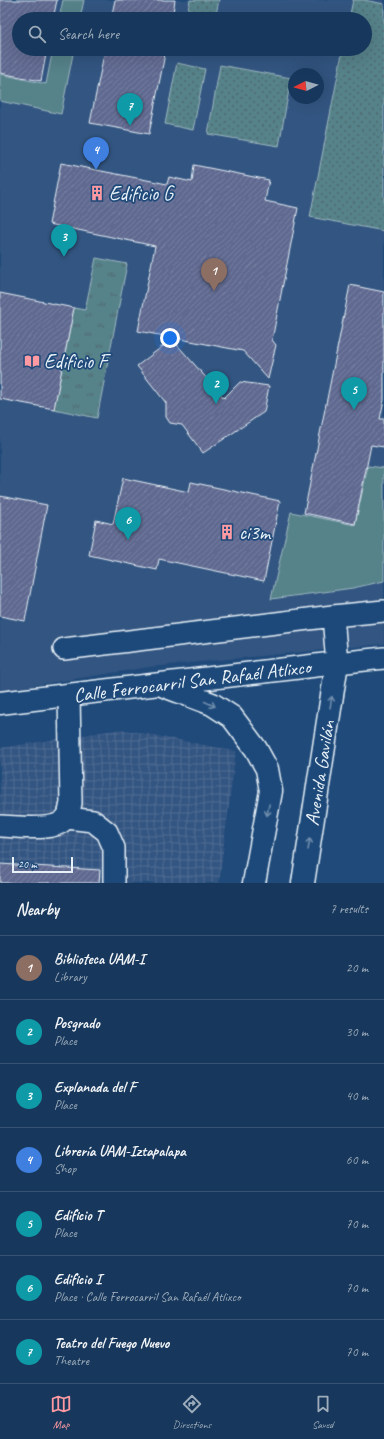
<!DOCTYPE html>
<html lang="en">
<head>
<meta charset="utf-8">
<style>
  body { margin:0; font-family:Caveat,sans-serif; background:#203f62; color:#f1f3f6 }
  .compass { position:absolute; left:288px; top:68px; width:36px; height:36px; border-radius:50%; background:#17385c; box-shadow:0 4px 16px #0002; rotate:264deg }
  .scale { position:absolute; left:12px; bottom:10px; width:61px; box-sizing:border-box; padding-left:4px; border:2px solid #e8f1f8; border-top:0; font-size:11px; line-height:14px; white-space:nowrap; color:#e8f1f8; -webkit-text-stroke:3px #1f4a7a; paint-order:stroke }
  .you { position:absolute; left:170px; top:338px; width:14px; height:14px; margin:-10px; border:3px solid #fff; border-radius:50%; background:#1a73e8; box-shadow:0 0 0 6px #1a73e833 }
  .badge { display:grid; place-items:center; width:26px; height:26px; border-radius:50%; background:#ff9aa2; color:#fff; font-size:13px; font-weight:700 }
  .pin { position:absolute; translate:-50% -33px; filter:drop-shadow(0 1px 2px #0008) }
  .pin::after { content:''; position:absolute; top:21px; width:14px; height:12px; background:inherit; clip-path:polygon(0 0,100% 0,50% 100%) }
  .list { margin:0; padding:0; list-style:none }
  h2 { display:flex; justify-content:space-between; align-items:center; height:52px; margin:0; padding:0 16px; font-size:17px }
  h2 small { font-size:13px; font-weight:400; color:#9eacbb }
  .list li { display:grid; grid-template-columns:26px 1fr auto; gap:12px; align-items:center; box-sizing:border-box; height:64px; padding:0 16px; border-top:1px solid #365272 }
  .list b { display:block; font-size:15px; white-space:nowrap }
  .list p { margin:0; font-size:13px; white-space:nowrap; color:#9eacbb }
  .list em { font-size:13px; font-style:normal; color:#9eacbb }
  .icon { flex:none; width:22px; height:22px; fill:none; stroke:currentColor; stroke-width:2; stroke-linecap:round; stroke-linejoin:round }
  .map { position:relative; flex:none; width:384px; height:883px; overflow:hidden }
  .search { position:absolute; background:#17385c; box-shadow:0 4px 16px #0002; left:12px; right:12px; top:12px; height:44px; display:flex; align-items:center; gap:10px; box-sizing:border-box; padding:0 14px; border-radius:22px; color:#9eacbb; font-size:15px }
  .sheet { height:500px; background:#17385c }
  nav { display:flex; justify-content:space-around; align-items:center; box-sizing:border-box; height:56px; border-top:1px solid #365272; background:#17385c; font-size:11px; color:#9eacbb }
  nav a { display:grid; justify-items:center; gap:2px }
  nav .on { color:#ff9aa2 }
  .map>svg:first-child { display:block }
  .built { fill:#335481; fill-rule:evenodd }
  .industrial { fill:url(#industrial-grid) }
  .grass { fill:url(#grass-tufts); stroke:#9fbac1 }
  .park { fill:#56828a; stroke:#9fbac1 }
  .garden { fill:url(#garden-dots); stroke:#9fbac1 }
  .building { fill:url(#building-hatch); stroke:#e8f1f8 }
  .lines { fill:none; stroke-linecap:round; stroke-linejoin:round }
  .minor-casing { stroke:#e8f1f8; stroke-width:24 }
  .major-casing { stroke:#e8f1f8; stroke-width:25 }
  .minor { stroke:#1f4a7a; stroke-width:21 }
  .major { stroke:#1f4a7a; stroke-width:22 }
  .oneway { stroke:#6f8dac }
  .labels { text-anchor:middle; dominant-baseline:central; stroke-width:3.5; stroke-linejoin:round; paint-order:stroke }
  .poi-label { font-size:20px; fill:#e8f1f8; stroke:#1f4a7a; text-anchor:start }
  .street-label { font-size:20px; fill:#e8f1f8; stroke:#1f4a7a }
</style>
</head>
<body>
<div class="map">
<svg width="384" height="883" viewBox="0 0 384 883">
  <defs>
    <pattern id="industrial-grid" width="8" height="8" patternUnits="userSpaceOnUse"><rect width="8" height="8" fill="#335481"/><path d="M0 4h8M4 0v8" fill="none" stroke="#516d94"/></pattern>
    <pattern id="grass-tufts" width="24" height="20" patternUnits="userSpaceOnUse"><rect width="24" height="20" fill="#56828a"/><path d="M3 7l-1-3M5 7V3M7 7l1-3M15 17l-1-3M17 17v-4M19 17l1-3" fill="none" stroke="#4f686d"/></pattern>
    <pattern id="garden-dots" width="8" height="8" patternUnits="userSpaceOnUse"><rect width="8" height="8" fill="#56828a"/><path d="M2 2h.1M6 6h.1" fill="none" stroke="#4f686d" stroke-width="1.8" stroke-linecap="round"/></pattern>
    <pattern id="building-hatch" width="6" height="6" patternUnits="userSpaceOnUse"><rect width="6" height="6" fill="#616a91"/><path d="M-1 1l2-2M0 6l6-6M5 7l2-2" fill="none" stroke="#7880a1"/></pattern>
  </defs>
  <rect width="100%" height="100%" fill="#1f4a7a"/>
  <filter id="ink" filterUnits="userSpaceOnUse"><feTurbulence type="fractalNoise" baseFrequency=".025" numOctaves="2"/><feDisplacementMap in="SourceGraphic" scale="8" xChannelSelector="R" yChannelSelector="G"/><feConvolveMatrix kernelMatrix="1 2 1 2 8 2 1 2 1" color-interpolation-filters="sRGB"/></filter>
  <g filter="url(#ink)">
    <!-- built -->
    <path class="built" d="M0 0H384V644L150 667 0 691ZM19 19H365V49H19ZM294 74H318V98H294Z"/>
    <!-- industrial -->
    <path class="industrial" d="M121 729 236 751 219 883H0V748Z"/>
    <!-- grass -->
    <path class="grass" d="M96 258 127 264 97 418 54 409 74 308 85 310Z"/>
    <!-- park -->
    <path class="park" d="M63 0H84L80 19H59Z
      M53 49H74L61 114 0 101V74L46 84Z
      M368 466 384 468V581L353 588 271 599 291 512 355 525Z"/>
    <!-- garden -->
    <path class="garden" d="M190 0H219L215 19H186Z
      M353 0H364L384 4V231L310 217 343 49H365V19H349Z
      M177 63 205 69 193 130 165 124Z
      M220 65 291 78 279 146 208 134Z"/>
    <!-- building -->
    <path class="building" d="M0 0H57L53 19H19V49H47L41 81 0 73Z
      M115 0H175L172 19H111Z
      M105 49H166L149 134 90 123Z
      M61 163 167 184 169 177 192 182 194 165 269 180 265 201 298 208 272 340 276 345 268 379 243 351 138 331 155 246 49 224Z
      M350 285 384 292V400L380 419H384V447L371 445 355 524 304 513Z
      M0 293 74 308 54 409 0 399Z
      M172 339 224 398 240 382 269 386 264 412 203 453 182 425 170 423 166 417V403L137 366Z
      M123 478 189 492 191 482 280 501 264 581 159 559 157 570 89 555 96 520 113 524Z
      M0 496 47 505 25 621 0 616Z
      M0 864 100 870 99 883H0Z"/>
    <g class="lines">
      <!-- minor casing -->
      <g class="minor-casing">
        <path id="minor" d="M333 616 337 663 384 658
          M64 649 333 616 384 611
          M67 818 93 821 107 832 114 848V883
          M0 826C17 826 55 833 66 818 69 815 70 807 71 803L69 695"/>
      </g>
      <!-- major casing -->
      <g class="major-casing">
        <path id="major" d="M164 686 212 704 232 717 256 749 267 769 271 791 254 883
          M0 703 337 663 303 883"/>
      </g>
      <!-- minor -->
      <use href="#minor" class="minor"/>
      <!-- major -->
      <use href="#major" class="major"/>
    </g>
    <!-- one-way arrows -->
    <defs><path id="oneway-shaft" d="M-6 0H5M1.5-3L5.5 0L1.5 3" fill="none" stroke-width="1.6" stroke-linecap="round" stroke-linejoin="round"/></defs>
    <g class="oneway">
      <use href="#oneway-shaft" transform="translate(331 702) rotate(-81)"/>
      <use href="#oneway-shaft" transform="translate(210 704) rotate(25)"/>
      <use href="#oneway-shaft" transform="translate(268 810) rotate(101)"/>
      <use href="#oneway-shaft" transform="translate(309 844) rotate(-81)"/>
    </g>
  </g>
  <!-- icons -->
  <defs>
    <g id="building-bare" transform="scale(1.2)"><path d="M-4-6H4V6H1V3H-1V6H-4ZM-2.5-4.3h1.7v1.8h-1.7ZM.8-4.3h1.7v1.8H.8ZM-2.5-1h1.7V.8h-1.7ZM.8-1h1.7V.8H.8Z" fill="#ff9aa2" stroke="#1f4a7a" stroke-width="2.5" paint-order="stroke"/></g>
    <g id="library-bare" transform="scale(1.2)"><path d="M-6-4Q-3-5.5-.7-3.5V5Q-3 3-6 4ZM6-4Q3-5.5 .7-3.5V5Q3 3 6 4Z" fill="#ff9aa2" stroke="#1f4a7a" stroke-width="2.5" paint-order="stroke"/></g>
  </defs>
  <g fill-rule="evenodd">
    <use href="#building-bare" x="97" y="193"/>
    <use href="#library-bare" x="32" y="361"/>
    <use href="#building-bare" x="227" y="532"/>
  </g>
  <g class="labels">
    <!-- poi labels -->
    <g class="poi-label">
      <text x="109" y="193">Edificio G</text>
      <text x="44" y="361">Edificio F</text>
      <text x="239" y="532">ci3m</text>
    </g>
    <!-- street labels -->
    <g class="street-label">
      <text transform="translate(192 681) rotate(-7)">Calle Ferrocarril San Rafaél Atlixco</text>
      <text transform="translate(320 773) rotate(-81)">Avenida Gavilán</text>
    </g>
  </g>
</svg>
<svg class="compass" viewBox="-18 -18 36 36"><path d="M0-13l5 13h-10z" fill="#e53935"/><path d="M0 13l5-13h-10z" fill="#9eacbb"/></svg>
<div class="scale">20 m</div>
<div class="you"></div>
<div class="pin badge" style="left:214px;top:291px;background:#8d6e63">1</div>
<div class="pin badge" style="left:216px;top:404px;background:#0f9aa8">2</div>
<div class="pin badge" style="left:64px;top:257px;background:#0f9aa8">3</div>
<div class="pin badge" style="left:96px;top:170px;background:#3f7fe0">4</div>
<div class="pin badge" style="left:354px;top:410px;background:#0f9aa8">5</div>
<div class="pin badge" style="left:128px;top:540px;background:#0f9aa8">6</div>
<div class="pin badge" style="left:130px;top:126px;background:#0f9aa8">7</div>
<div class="search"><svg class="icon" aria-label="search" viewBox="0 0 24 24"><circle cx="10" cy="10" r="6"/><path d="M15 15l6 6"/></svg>Search here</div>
</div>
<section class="sheet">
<h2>Nearby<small>7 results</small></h2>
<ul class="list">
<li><span class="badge" style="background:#8d6e63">1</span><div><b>Biblioteca UAM-I</b><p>Library</p></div><em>20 m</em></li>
<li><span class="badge" style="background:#0f9aa8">2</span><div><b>Posgrado</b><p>Place</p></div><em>30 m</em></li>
<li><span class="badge" style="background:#0f9aa8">3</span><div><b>Explanada del F</b><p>Place</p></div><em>40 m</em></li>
<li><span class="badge" style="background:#3f7fe0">4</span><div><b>Librería UAM-Iztapalapa</b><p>Shop</p></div><em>60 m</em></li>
<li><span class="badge" style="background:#0f9aa8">5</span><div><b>Edificio T</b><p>Place</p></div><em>70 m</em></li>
<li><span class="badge" style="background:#0f9aa8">6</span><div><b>Edificio I</b><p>Place · Calle Ferrocarril San Rafaél Atlixco</p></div><em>70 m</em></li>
<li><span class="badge" style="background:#0f9aa8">7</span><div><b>Teatro del Fuego Nuevo</b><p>Theatre</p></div><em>70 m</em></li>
</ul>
</section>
<nav>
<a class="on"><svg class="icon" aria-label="map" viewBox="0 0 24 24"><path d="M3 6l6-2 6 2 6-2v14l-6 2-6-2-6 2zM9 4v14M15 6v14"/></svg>Map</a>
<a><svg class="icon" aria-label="directions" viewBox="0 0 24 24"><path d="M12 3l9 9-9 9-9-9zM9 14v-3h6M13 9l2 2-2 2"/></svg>Directions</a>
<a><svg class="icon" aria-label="saved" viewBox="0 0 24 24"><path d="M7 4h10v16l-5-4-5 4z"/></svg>Saved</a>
</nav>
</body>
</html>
